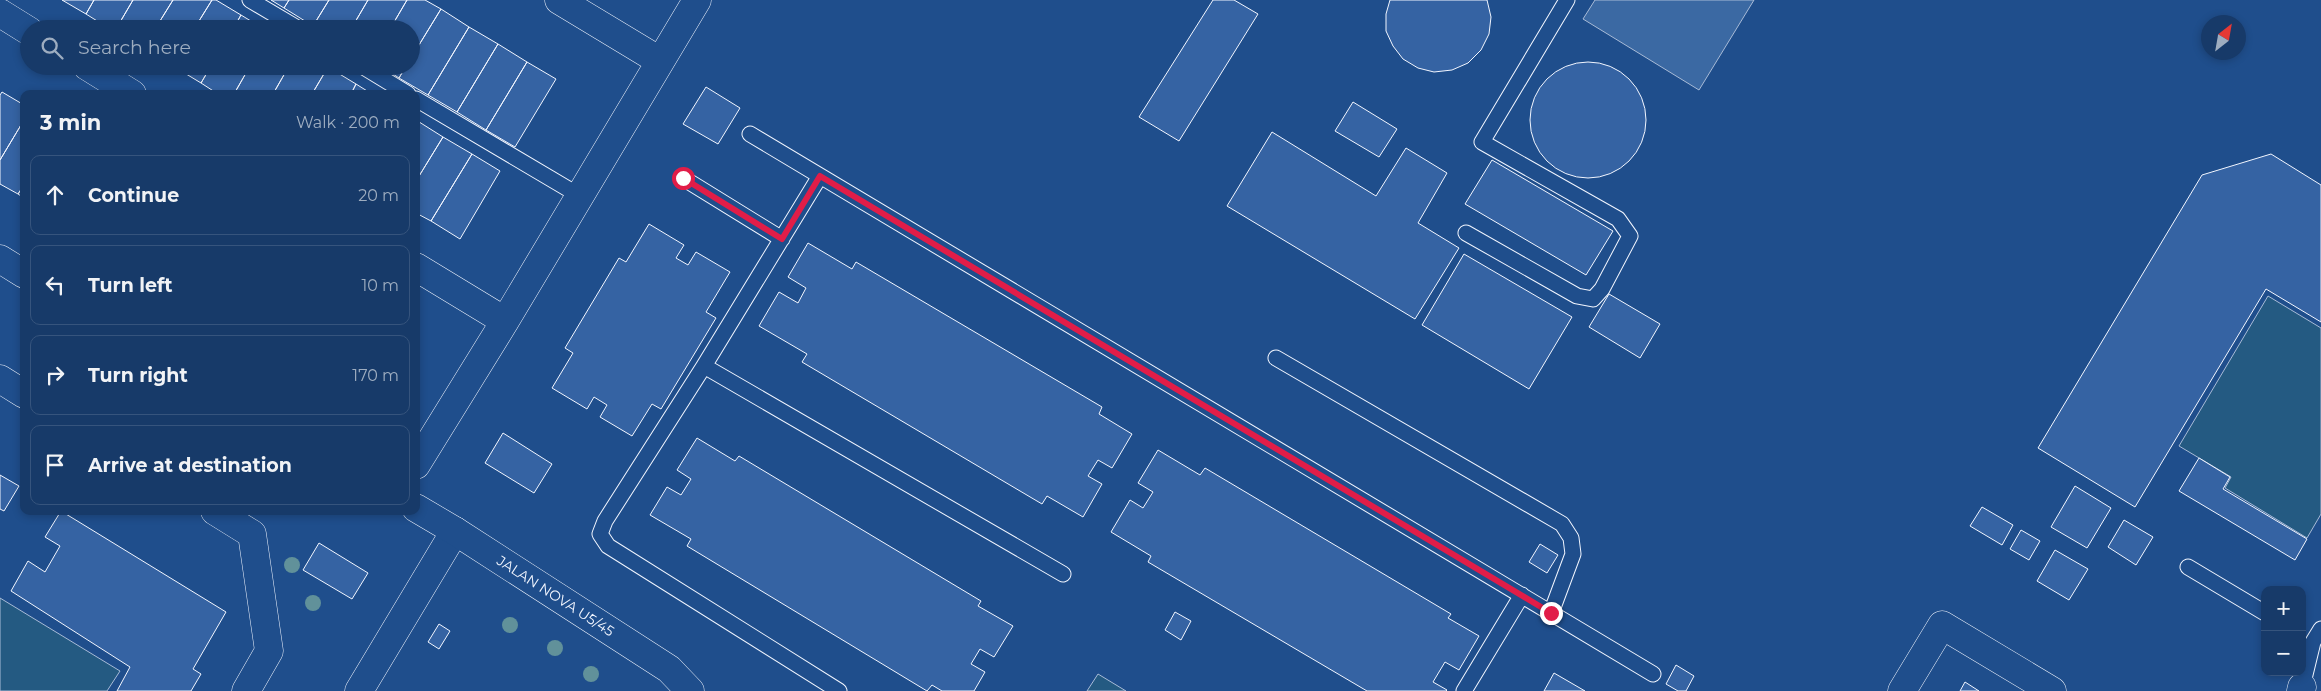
<!DOCTYPE html>
<html lang="en">
<head>
<meta charset="utf-8">
<style>
  body { margin:0; font-family:Montserrat,sans-serif; background:#20416f; color:#f1f3f6 }
  .controls { position:absolute; right:15px; bottom:15px; display:grid; overflow:hidden; border-radius:10px; box-shadow:0 2px 8px #0003 }
  .controls button { width:45px; height:45px; display:grid; place-items:center; padding:0; border:0; border-bottom:1px solid #36547d; background:#173a69; color:#f1f3f6; font:25px sans-serif }
  .compass { position:absolute; left:2201px; top:15px; width:45px; height:45px; border-radius:50%; background:#173a69; box-shadow:0 2px 8px #0003; rotate:31deg }
  .stop { position:absolute; width:15px; height:15px; margin:-11px; border:4px solid #e11d48; border-radius:50%; background:#fff }
  .stop.end { background:#e11d48; border-color:#fff; box-shadow:0 1px 5px #0008 }
  .list { margin:0; padding:0; list-style:none }
  h2 { display:flex; justify-content:space-between; align-items:center; height:65px; margin:0; padding:0 20px; font-size:21px }
  h2 small { font-size:16px; font-weight:400; color:#9eadc0 }
  .list li { display:grid; grid-template-columns:32px 1fr auto; gap:15px; align-items:center; box-sizing:border-box; height:80px; margin:0 10px 10px; padding:0 10px; border:1px solid #36547d; border-radius:10px }
  .list b { display:block; font-size:19px; white-space:nowrap }
  .list em { font-size:16px; font-style:normal; color:#9eadc0 }
  .icon { flex:none; width:28px; height:28px; fill:none; stroke:currentColor; stroke-width:2; stroke-linecap:round; stroke-linejoin:round }
  .map { position:relative; flex:none; width:2321px; height:691px; overflow:hidden }
  .search { position:absolute; background:#173a69; box-shadow:0 2px 8px #0003; left:20px; top:20px; width:400px; height:55px; display:flex; align-items:center; gap:12px; box-sizing:border-box; padding:0 18px; border-radius:28px; color:#9eadc0; font-size:19px }
  .panel { position:absolute; background:#173a69; box-shadow:0 2px 8px #0003; left:20px; top:90px; width:400px; height:425px; border-radius:10px }
  .map>svg:first-child { display:block }
  .green { fill:#245a82; stroke:#a8bbd7 }
  .water { fill:#3b69a3; stroke:#a8bbd7 }
  .building { fill:#3563a3; stroke:#f2f6ff }
  .lines { fill:none; stroke-linecap:round; stroke-linejoin:round }
  .lane-casing { stroke:#f2f6ff; stroke-width:17 }
  .street-casing { stroke:#f2f6ff; stroke-width:29 }
  .secondary-casing { stroke:#f2f6ff; stroke-width:29 }
  .lane { stroke:#1f4e8c; stroke-width:15 }
  .street { stroke:#1f4e8c; stroke-width:28 }
  .secondary { stroke:#1f4e8c; stroke-width:28 }
  .tree { fill:#61919a }
  .route { stroke:#e11d48; stroke-width:6 }
  .labels { text-anchor:middle; dominant-baseline:central; stroke-width:4; stroke-linejoin:round; paint-order:stroke }
  .street-label { font-size:14px; fill:#f2f6ff; stroke:#1f4e8c }
</style>
</head>
<body>
<div class="map">
<svg width="2321" height="691" viewBox="0 0 2321 691">
  <rect width="100%" height="100%" fill="#1f4e8c"/>
  <!-- green -->
  <path class="green" d="M2268 296 2321 328V514L2307 538 2225 488 2231 477 2179 446Z
    M0 598 120 671 107 691H0Z
    M1098 674 1126 691H1087Z"/>
  <!-- water -->
  <path class="water" d="M1595 0H1754L1699 90 1583 19Z"/>
  <!-- building -->
  <path class="building" d="M62 0H94L86 14Z
    M94 0H133L116 29H110L86 14Z
    M133 0H173L155 29H116Z
    M173 0H212L194 29H155Z
    M212 0H216L241 15 233 29H194Z
    M271 0H289L284 8Z
    M289 0H329L313 26 284 8Z
    M329 0H368L351 29H318L313 26Z
    M368 0H407L390 29H351Z
    M407 0H425L441 9 411 58V29H390Z
    M1213 0H1234L1258 14 1179 141 1139 117Z
    M1390 0H1487L1491 17 1489 34 1481 50 1468 63 1452 70 1434 72 1418 68 1403 59 1393 46 1386 31V14Z
    M441 9 469 27 428 95 399 78 406 66H411V58Z
    M241 15 264 29H233Z
    M469 27 498 44 457 112 428 95Z
    M498 44 527 62 486 130 457 112Z
    M1530 120a58 58 0 1 1 116 0a58 58 0 1 1-116 0Z
    M527 62 556 79 515 147 486 130Z
    M173 66H211L201 83Z
    M211 66H250L234 94H218L201 83Z
    M250 66H289L273 94H234Z
    M289 66H326L328 67 312 94H273Z
    M381 66H406L399 78Z
    M328 67 356 84 351 94H312Z
    M356 84 372 94H351Z
    M706 87 740 108 718 144 683 124Z
    M2 92 24 105V120L0 160V95Z
    M1353 102 1397 129 1379 157 1335 131Z
    M24 120V185L18 194 0 184V160Z
    M416 120 443 137 416 181Z
    M1272 132 1376 196 1406 148 1447 173 1418 223 1459 248 1415 319 1227 206Z
    M443 137 472 154 431 221 416 213V181Z
    M472 154 500 171 460 239 431 221Z
    M2271 154 2321 185V322L2266 289 2135 507 2038 448 2202 175Z
    M1492 160 1613 231 1586 275 1465 204Z
    M24 185V198L18 194Z
    M649 224 684 245 676 258 688 265 696 252 730 272 706 312 716 318 661 409 652 404 632 436 600 417 607 405 594 397 587 409 552 388 573 353 565 348 619 258 626 262Z
    M808 243 852 269 856 262 1102 407 1099 414 1132 434 1112 468 1098 460 1088 476 1102 484 1083 517 1047 496 1042 504 802 362 807 354 759 326 779 292 798 303 806 288 788 277Z
    M1464 254 1572 317 1529 389 1422 325Z
    M1609 294 1660 324 1640 358 1589 327Z
    M503 433 552 464 534 493 485 463Z
    M697 438 735 461 739 456 981 601 978 606 1013 626 994 657 980 649 971 664 985 672 974 691H942L932 685 927 691 687 546 691 539 650 515 667 487 681 495 691 479 677 470Z
    M1158 450 1200 475 1205 468 1451 614 1448 618 1479 636 1459 670 1445 662 1433 682 1447 690 1446 691H1367L1148 562 1151 556 1111 532 1130 500 1143 508 1153 492 1138 483Z
    M2199 458 2230 477 2223 489 2307 539 2295 560 2179 491Z
    M0 475 19 486 4 511 0 509Z
    M2075 486 2111 508 2087 548 2051 527Z
    M1982 507 2013 525 2002 545 1970 526Z
    M61 511 226 612 193 669 201 674 191 691H117L130 667 11 591 28 561 45 572 60 546 45 537Z
    M2124 520 2153 537 2136 565 2108 547Z
    M2021 530 2040 541 2029 560 2010 549Z
    M319 543 368 573 352 599 303 570Z
    M1540 544 1558 555 1547 573 1529 562Z
    M2055 550 2088 569 2069 600 2037 581Z
    M1175 612 1191 621 1181 640 1165 630Z
    M439 624 450 631 439 649 428 642Z
    M1676 665 1694 676 1686 691H1678L1666 684Z
    M1554 673 1585 691H1544Z
    M1965 682 1979 691H1960Z"/>
  <g class="lines">
    <!-- lane casing -->
    <g class="lane-casing">
      <path id="lane" d="M250 0 299 29
        M362 66 408 94
        M416 99 580 196
        M750 134 1653 674
        M820 176 704 366 605 521 600 534 608 546 839 691
        M683 178 782 239
        M1466 233 1577 296 1593 299 1602 289 1630 236 1618 219 1482 142 1567 0
        M1276 358 1562 524 1571 538 1573 554 1551 613
        M704 366 1063 574
        M2188 567 2265 613
        M2302 687 2313 642 2321 629
        M1464 691 1522 595"/>
    </g>
    <!-- street casing -->
    <g class="street-casing">
      <path id="street" d="M559 0 660 61
        M0 13 29 31
        M87 66 132 94
        M416 267 505 321
        M0 379 24 394
        M416 465 505 321 697 0
        M215 511 252 534 269 651 246 691
        M359 691 455 531
        M1902 691 1942 625 2052 691
        M2301 691 2302 687"/>
    </g>
    <!-- secondary casing -->
    <g class="secondary-casing">
      <g id="secondary">
        <path d="M0 259 24 274"/>
        <path id="s1" d="M416 508 455 531 669 669 690 691"/>
      </g>
    </g>
    <!-- lane -->
    <use href="#lane" class="lane"/>
    <!-- street -->
    <use href="#street" class="street"/>
    <!-- secondary -->
    <use href="#secondary" class="secondary"/>
  </g>
  <!-- trees -->
  <g class="tree">
    <circle cx="292" cy="565" r="8"/>
    <circle cx="313" cy="603" r="8"/>
    <circle cx="510" cy="625" r="8"/>
    <circle cx="555" cy="648" r="8"/>
    <circle cx="591" cy="674" r="8"/>
  </g>
  <g class="lines">
    <!-- route -->
    <path class="route" d="M683 178 782 239 820 176 1551 613"/>
  </g>
  <g class="labels">
    <!-- street labels -->
    <g class="street-label">
      <text stroke="none"><textPath href="#s1" startOffset="165">JALAN NOVA U5/45</textPath></text>
    </g>
  </g>
</svg>
<div class="controls">
<button>+</button>
<button>−</button>
</div>
<svg class="compass" viewBox="-18 -18 36 36"><path d="M0-13l5 13h-10z" fill="#e53935"/><path d="M0 13l5-13h-10z" fill="#9eadc0"/></svg>
<div class="stop" style="left:683px;top:178px"></div>
<div class="stop end" style="left:1551px;top:613px"></div>
<div class="search"><svg class="icon" aria-label="search" viewBox="0 0 24 24"><circle cx="10" cy="10" r="6"/><path d="M15 15l6 6"/></svg>Search here</div>
<section class="panel">
<h2>3 min<small>Walk · 200 m</small></h2>
<ul class="list">
<li><svg class="icon" aria-label="ahead" viewBox="0 0 24 24"><path d="M12 20V5M6 11l6-6 6 6"/></svg><div><b>Continue</b></div><em>20 m</em></li>
<li><svg class="icon" aria-label="left" viewBox="0 0 24 24"><path d="M17 20v-9H6M10 6l-5 5 5 5"/></svg><div><b>Turn left</b></div><em>10 m</em></li>
<li><svg class="icon" aria-label="right" viewBox="0 0 24 24"><path d="M7 20v-9h11M14 6l5 5-5 5"/></svg><div><b>Turn right</b></div><em>170 m</em></li>
<li><svg class="icon" aria-label="arrive" viewBox="0 0 24 24"><path d="M6 21V4h12l-3 4 3 4H6"/></svg><div><b>Arrive at destination</b></div></li>
</ul>
</section>
</div>
</body>
</html>
